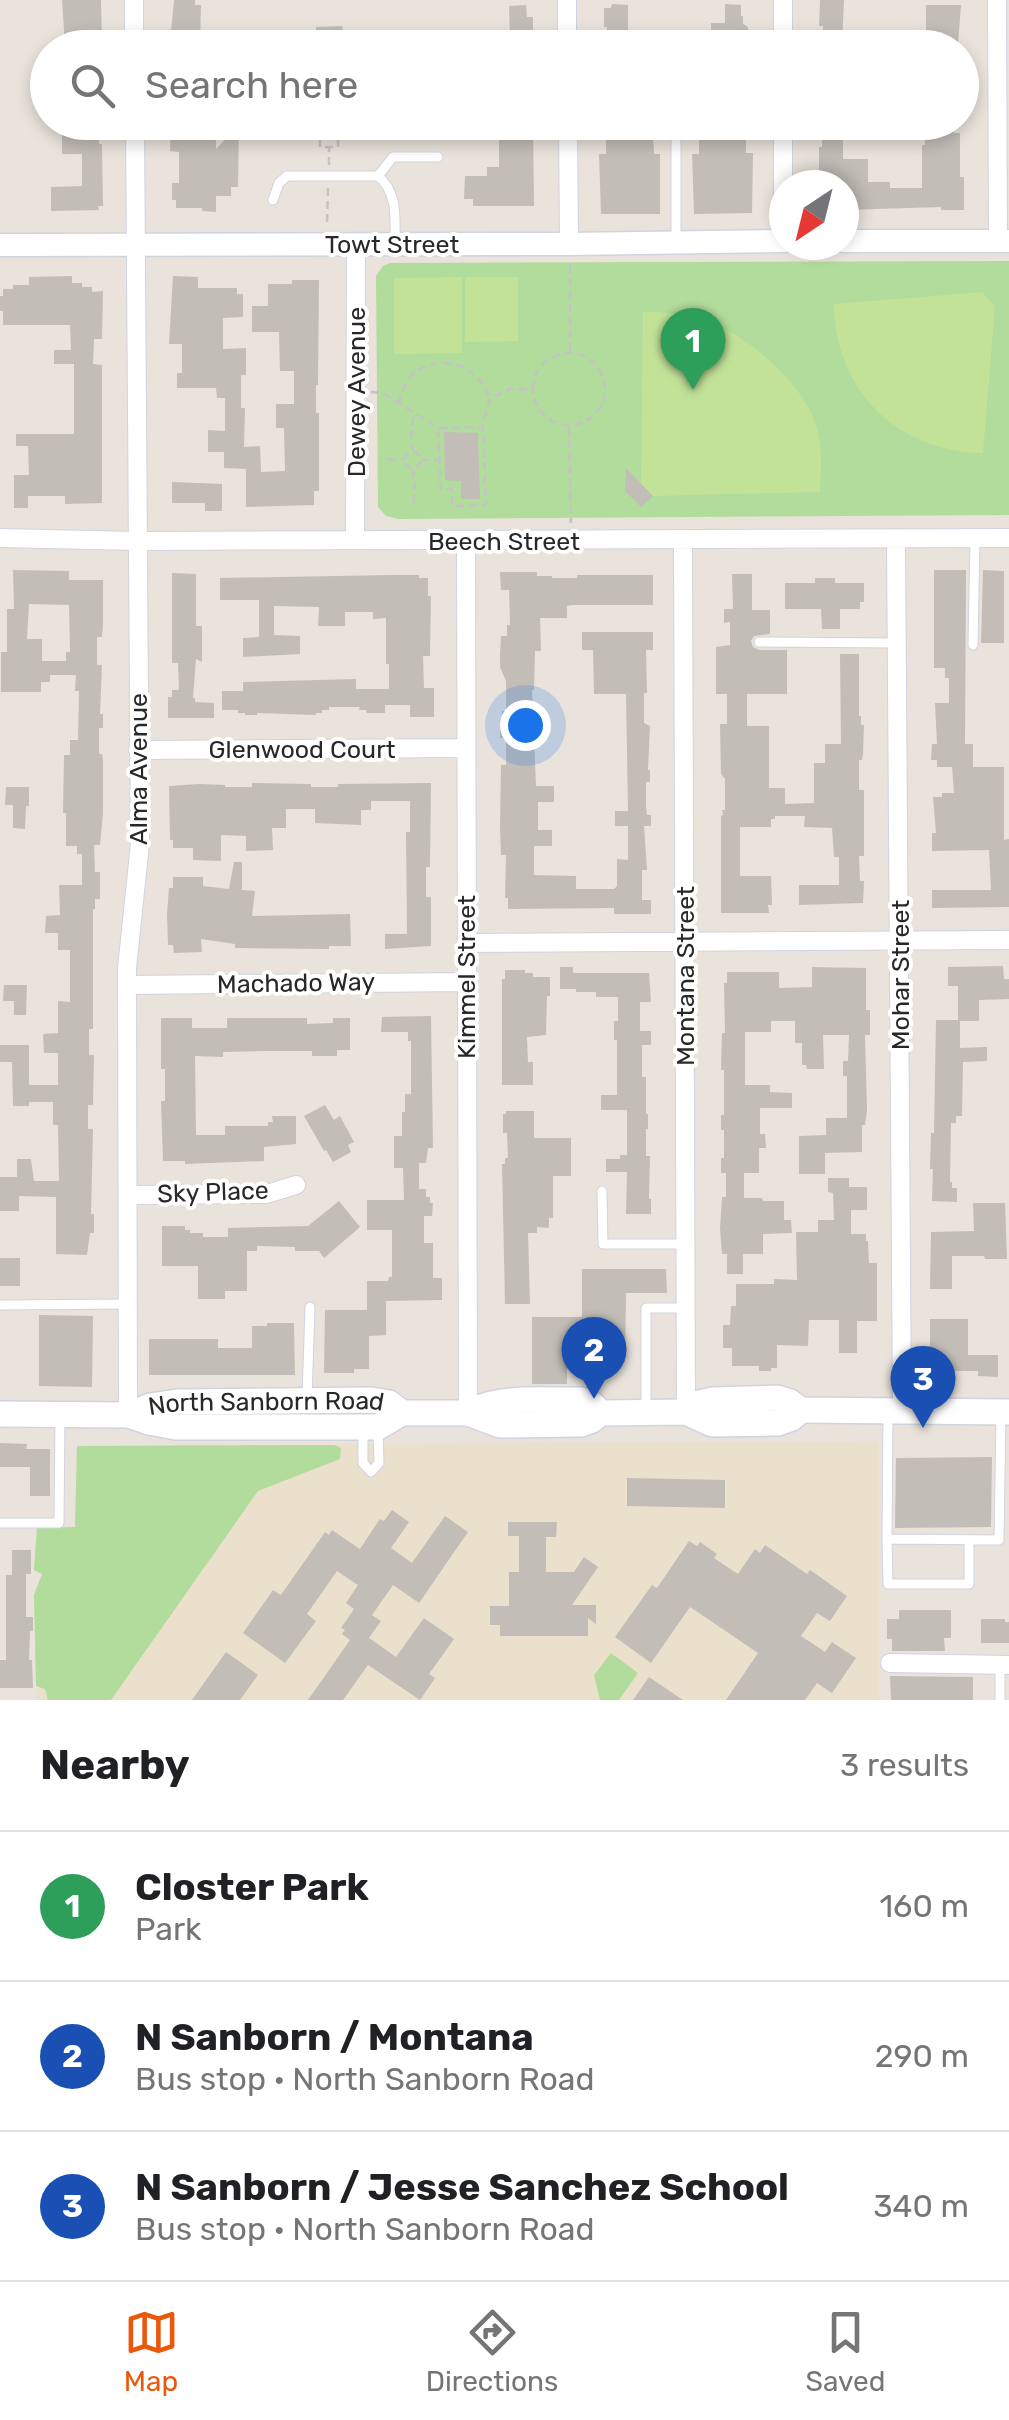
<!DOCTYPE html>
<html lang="en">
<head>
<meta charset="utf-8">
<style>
  body { margin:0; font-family:Rubik,sans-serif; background:#f2f2f2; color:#202124 }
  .compass { position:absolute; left:769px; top:170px; width:90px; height:90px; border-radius:50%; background:#fff; box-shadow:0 5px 15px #0003; rotate:215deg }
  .you { position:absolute; left:525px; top:725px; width:35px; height:35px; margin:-25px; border:8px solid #fff; border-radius:50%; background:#1a73e8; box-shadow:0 0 0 15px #1a73e833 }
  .badge { display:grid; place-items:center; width:65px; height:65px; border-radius:50%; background:#ea580c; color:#fff; font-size:32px; font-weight:700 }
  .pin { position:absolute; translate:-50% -82px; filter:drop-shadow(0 2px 5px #0008) }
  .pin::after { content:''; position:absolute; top:52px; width:35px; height:30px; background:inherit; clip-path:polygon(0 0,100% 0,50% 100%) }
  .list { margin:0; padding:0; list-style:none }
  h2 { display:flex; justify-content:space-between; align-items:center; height:130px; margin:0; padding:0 40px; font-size:42px }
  h2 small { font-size:32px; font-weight:400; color:#757577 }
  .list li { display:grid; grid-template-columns:65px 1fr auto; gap:30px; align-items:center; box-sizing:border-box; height:150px; padding:0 40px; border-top:2px solid #e0e0e0 }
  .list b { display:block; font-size:38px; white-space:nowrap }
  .list p { margin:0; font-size:32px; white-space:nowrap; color:#757577 }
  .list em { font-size:32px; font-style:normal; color:#757577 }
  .icon { flex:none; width:55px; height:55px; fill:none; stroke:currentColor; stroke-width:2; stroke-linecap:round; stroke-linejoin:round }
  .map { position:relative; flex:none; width:1009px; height:1700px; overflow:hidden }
  .search { position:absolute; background:#fff; box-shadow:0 5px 15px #0003; left:30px; right:30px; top:30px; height:110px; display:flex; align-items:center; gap:25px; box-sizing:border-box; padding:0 35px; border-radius:55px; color:#757577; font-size:38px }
  .sheet { height:580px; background:#fff }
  nav { display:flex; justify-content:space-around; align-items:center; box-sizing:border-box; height:140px; border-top:2px solid #e0e0e0; background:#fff; font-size:28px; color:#757577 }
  nav a { display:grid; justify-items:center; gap:5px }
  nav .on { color:#ea580c }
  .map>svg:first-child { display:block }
  .education { fill:#eae0cb }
  .green { fill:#b1dc9b }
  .pitch { fill:#c2e298 }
  .building { fill:#c2bdb7; fill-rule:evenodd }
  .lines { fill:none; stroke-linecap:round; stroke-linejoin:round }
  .service-casing { stroke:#d0d3e0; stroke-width:11 }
  .minor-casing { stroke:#d0d3e0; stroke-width:20 }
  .tertiary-casing { stroke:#d0d3e0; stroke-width:25 }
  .secondary-casing { stroke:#d0d3e0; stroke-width:28 }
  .path { stroke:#c3c3c3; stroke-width:2.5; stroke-dasharray:8 5; stroke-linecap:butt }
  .service { stroke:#fff; stroke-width:9 }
  .minor { stroke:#fff; stroke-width:18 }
  .tertiary { stroke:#fff; stroke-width:22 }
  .secondary { stroke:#fff; stroke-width:25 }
  .labels { text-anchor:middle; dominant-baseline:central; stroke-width:8; stroke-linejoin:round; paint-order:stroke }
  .street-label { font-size:25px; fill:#282828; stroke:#fff }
</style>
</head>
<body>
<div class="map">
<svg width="1009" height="1700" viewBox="0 0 1009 1700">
  <rect width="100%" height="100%" fill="#e9e3db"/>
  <!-- education -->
  <path class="education" d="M879 1441V1700H37L34 1595 42 1574 34 1570 37 1528 75 1527 77 1446Z"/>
  <!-- green -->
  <path class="green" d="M1009 261V515L398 519 386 516 378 507 376 276 383 266 390 263Z
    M334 1445 341 1448 340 1459 258 1491 111 1700H48L45 1689 36 1686 34 1595 42 1574 34 1570 37 1528 75 1527 77 1446Z
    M611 1653 638 1673 619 1700H600L594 1675Z"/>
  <!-- pitch -->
  <path class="pitch" d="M462 277V353L394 354V278Z
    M465 277H518V341L465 342Z
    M982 292 995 306 983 453C897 452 835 390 834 304Z
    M643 312C663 312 685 313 704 319 745 334 801 381 815 422 823 444 821 469 820 492L653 496 641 484Z"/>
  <!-- building -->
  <path class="building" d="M62 0H101L102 45H65Z
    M174 0H195V5H201L200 44H180V31L171 32Z
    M820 0H844L842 44H825V33H823V26H819Z
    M612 4 628 5V45H610V34H607V27H604V8H611Z
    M725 4 741 5V16H743V24L748 27V41H711V23H725Z
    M526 5 527 17H533V42H510L509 6Z
    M926 5H961L958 44H930V38H926Z
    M342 26 343 30H359L360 48H310V30H316V27Z
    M62 122H99V144H102L103 206H98L99 210 51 211V187L82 186V154H62Z
    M171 122H216V149L239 124 238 187H231V196H216V212L202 211V208H176V200H172V183H179V152L170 151Z
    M307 122H383L375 135H351L352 139H307Z
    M509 122H533L534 206H473V199H464L465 176H487V167H499V137H509Z
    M611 122H637V133L653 132 654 154H660V214H601L599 154H606V132H610Z
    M714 122H746V153H753L752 213 694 214 692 154H699V132H714Z
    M825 122H843V159H868V182H890V188H922V145H925V122H954V133H960V177H964V210H941V207L844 210V185H819V147H822V138H825Z
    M72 276V283H82V287H92V292L103 291 102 339H94L93 364 102 365V503L65 504V496H28V508H14V475H29L28 446H16V434H74V364H54V350H71L70 325H3V311H0V296H3V289H13V285H29V277Z
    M173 276 198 277V288H237V294H243V317L223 318V349L246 348V375H241V408H245L244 447 260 446 261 472 285 471 284 428H276V404H294V371H280L279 332H252V306H268V284H292V280H319L318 385H316V413H319V491H314V505L246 507V469L224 468V452H208V430L225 431V398H217L216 388H177V373H182V344H169Z
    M444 432 478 433 480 499H461V481L445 480Z
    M626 468 653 496 641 507 625 491Z
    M172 482 222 484V511H205V503H172Z
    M13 570 69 571V580H103V623L102 637H97V665H102L100 714H103V728H99V754H102L103 761V813L100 845H94L95 872H100V899H95V909H93V1029H89V1055H94L93 1105H88V1129H93L91 1214H94V1233H90L87 1255 56 1254V1197L19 1196V1211H0V1177H17V1159H31L34 1181H59L58 1125H53V1102H29V1106H13L12 1062H0V1045H29V1085H58V1053H44L43 1034 58 1033V1001L70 1002V950H58V933H45L46 916 60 915 59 885H82V854H77V846H66V813H63L64 755H70V740H78L79 691H75L76 675H50V682H41V692H1V652H7V609H14ZM29 604 69 605 70 652H66V661H42V639H27Z
    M934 570H966L965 744H973V767H1004V840L1009 839V907L932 908V890H991L989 850 932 851V833H936L933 797H942V793H954L952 767H937V760H931L932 744H937L935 703H949V678H945V668H934Z
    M983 570 1004 571V643H981Z
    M500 572H537V576H552V578H577V575H653V605H572L567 606V618H540L541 651H535L534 690H532L536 786H554V802H538V830H552V846H534V875L576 876V889H614L617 886V859L628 860V826H615V811H628L626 694H594L593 650H582V632H653V650H646L647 693H644V723L650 726 648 770H650V782H646V806L647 815H651V826H644L647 870H642V900H651V914H614V908L508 909V898H505L506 855H501L500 828 501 765H506V738H500V725H502V711H506V681L500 667V655L501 636H507V625H510L509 590H501Z
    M172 573 196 574V626H202V662L196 659 193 698H195V702L214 703V718H168V697H172V690H179L178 663H172Z
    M732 574H752V610H770V634L754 636 751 641 753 647 759 650H787V694H747V726H769V788H785V804L814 803V763H825V744H841L840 654H859V716H861V725H864L863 754 862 760H859V790H864V856H859L860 881H864L863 903 799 905V885H839V857H834L832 828 804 827 805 816H775V819H771V827H740V876H771L772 905H768L769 913H721V816L723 815 722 810H725V779L721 774 720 724H727V694H716V647L730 645V622L724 623V609H733Z
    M391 575H419V578H428V596H431L430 656H423L424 688H434V717H410V705H385V713H367L366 710H359L360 707H329V710H322V713H316V715L257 713V715H245V713H238V710H222V691H243V682L356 679V689H389V664H386V618L373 619V612H345V626H318L319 607 274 606V635L300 636V654L243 657V638L259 637V600H220V578Z
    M815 578H835V583H864V602H860V609H840V629H822L821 609H785V583H815Z
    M252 783 311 784V787H338V784L431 783 430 867H426V897H431V946L385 949V934H407L406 832H410V801H371V810H361V825L315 823V809H286V828H272L273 850 246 851V836L221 835V861L193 860V848H173V840H170L169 786 199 784 225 785V787H252Z
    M6 787H29V806H26L25 829 13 828V805H5Z
    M234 862H242V890L255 891 252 916 350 914 351 946H329V949L235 948V944L201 939 202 952 174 953 173 945H168L167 914 169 888H173V877H203V886L229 889Z
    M1003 966 1004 979H1009V999L979 1000V1021H960V1048L987 1047V1061L963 1062 962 1116H956V1123H951L950 1182H952V1188H957V1202L932 1201 933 1169H930L931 1133H934L936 1020H958V986H948V967Z
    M560 967H573V973H649L651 1002H640V1031H651V1045H642V1077H646V1114H648V1129H646V1156H650L649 1199H651V1214H626L627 1172H606V1159H620V1155H627V1110H601V1095H617V1040H614V1021H618V997H596V992H576V989H560Z
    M812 967 866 968V1010H870V1035H865L867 1110 865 1125H862V1152L825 1153V1174H799V1136L826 1135V1118H847V1076H843V1061H848L849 1035H823L824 1069H807L806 1065H802V1043H795V1021H771V1032H745V1085H770V1092L792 1093V1108H760V1134H765L766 1148H759V1173H744V1198H762L763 1201H784V1220H791L792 1233 763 1234V1254H743V1274H727V1254H722L720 1229 722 1197H726V1173H721V1158H724V1130H721V1115H724V1070H721L722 1033H725L724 983H727V972H779V988L812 987Z
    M505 970H525V973H533V977H550V996H547L546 1035 527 1037 528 1062H533V1085H502V979H505Z
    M4 985H27L26 1015H14V1001H3Z
    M431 1016 433 1148H428L426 1163H419V1189H426V1197H430V1203H433L432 1216H424V1243H433V1278H442V1300L386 1301V1335L369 1336V1369H354V1373H324L325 1310H367V1281H388L389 1277H392V1230H367V1200H404L403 1168H394V1136H402V1112H405V1094H411V1041H408V1032H381L382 1017Z
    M161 1018H192V1028H227V1018H307V1024L333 1023V1018H350V1050H337V1056H312V1051H265L223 1052V1057L195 1056 196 1135H225V1126H268V1122H273L272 1116H296V1144L264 1147V1161L185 1164V1161H163L161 1101H165V1069H161Z
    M325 1105 334 1120 340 1116 354 1142 348 1145 351 1152 333 1162 326 1150 324 1151 304 1116Z
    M506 1111H534V1138H571V1176H553V1218H549V1228L537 1227V1233H528L530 1304H505L502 1164H505V1158H508L507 1133H503V1114H506Z
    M828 1178H849V1187H867V1210H851V1234H866V1241H868L869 1263H877V1321H857V1353H839V1320H809L808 1346 777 1345V1368H771V1371H759V1366H732V1348H723V1325H730L731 1306H736V1284H774V1279L797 1280 796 1232H818V1220H834L833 1193 828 1192Z
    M339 1201 360 1227 324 1258 319 1251H295V1247L257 1246V1251H247V1291H225V1299H198V1266H162V1226H185V1230H190V1233H203V1237H228V1228L308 1226Z
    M973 1203H1005L1007 1259H985L984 1256H952V1289H930L931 1232 974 1231Z
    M0 1258H20V1286H0Z
    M582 1269H666L667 1293H626L625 1362H567V1384H532V1317H582Z
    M39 1315 93 1316 92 1387 39 1386Z
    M930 1319H968V1355H998V1377L978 1376V1371H930Z
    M267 1323H294L295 1375H149V1339H218V1348H252V1326H267Z
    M0 1443 27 1444 26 1449H50V1496H30V1467H0Z
    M992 1457 991 1527 895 1528 896 1458Z
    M627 1478 725 1480V1508L627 1506Z
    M392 1510 409 1522 391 1548 412 1563 445 1516 468 1532 419 1603 393 1585 372 1615 381 1621 369 1638 396 1657 424 1618 454 1639 429 1674 435 1678 420 1700 368 1665 343 1700H308L350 1640 342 1634 345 1630 341 1628 354 1609 346 1603 358 1585 337 1571 307 1614 316 1621 285 1663 243 1633 273 1590 281 1595 325 1532 329 1535 332 1530 360 1549 380 1519 384 1521Z
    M508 1522H557L556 1537H546V1572H574L584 1557 598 1567 572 1605H596V1624L588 1618V1636H500V1625H490V1606H509V1572H519V1536H508Z
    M689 1541 697 1546 700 1542 717 1554 714 1558 738 1574 755 1549 760 1553 765 1545 807 1574 810 1570 847 1596 830 1621 817 1613 801 1636 825 1652 832 1642 856 1658 832 1693 817 1683 805 1700H726L758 1653 690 1607 651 1663 615 1637 652 1585 657 1588Z
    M12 1550H31V1574H26V1617H33V1631H30L29 1660H32L33 1688H0V1660H6V1575H12Z
    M899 1610H951V1638H944L945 1651H892V1639H887V1619H899Z
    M981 1619H1005V1622H1009V1643H981Z
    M226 1652 258 1675 240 1700H192Z
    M890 1676 973 1677V1700H891Z
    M649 1677 683 1700H633Z"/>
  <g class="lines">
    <!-- service casing -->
    <g class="service-casing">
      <path id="service" d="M676 142V239
        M378 176 393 157H438
        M273 200 279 183 287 176H378C398 193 395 217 395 241
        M759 642 896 643
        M973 645 975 538
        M602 1191 603 1244H686
        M0 1305 128 1304
        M307 1398 310 1307
        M646 1410V1308H686
        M888 1413 887 1539 999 1540 1001 1414
        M363 1430V1463L371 1472 379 1463 378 1431
        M0 1523H59L60 1415
        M887 1539 888 1584H969V1540
        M1000 1665V1700"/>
    </g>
    <!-- minor casing -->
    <g class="minor-casing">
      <path id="minor" d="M134 0V48
        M783 0V48
        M997 0 998 241
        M567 48V0
        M568 122 569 244
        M783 122V241
        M0 538 138 541 1009 538
        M896 539 902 1410
        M355 540 356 245
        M683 540 686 1412
        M466 541 468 1413
        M138 750 465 748
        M466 943 1009 940
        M127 985 466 982
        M129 1195 267 1194 296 1185
        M128 1415 127 968 140 844 135 122
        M890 1663 1009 1665"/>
    </g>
    <!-- tertiary casing -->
    <g class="tertiary-casing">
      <path id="tertiary" d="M844 241H1009
        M0 245 569 244 784 241"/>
    </g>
    <!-- secondary casing -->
    <g class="secondary-casing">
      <g id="secondary">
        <path d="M686 1412 699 1403 713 1400 777 1398 790 1402 801 1410 1009 1412"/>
        <path d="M468 1413C497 1395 548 1401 582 1400L592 1404 601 1413"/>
        <path d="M0 1414 128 1415 149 1422 176 1427H378L402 1413H468L500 1425 581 1424 592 1420 601 1413 686 1412 712 1424 778 1423 792 1418 801 1410"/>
        <path id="s1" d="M128 1415 150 1406 177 1402 372 1400 389 1403 402 1413"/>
      </g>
    </g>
    <!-- path -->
    <path class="path" d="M320 139V147H338V139
      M329 165V147
      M327 222 328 188
      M570 265V353
      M533 389a36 36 0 1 1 72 0a36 36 0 1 1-72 0Z
      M371 392 383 393 438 428 482 427 490 398 511 389 532 390
      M399 403C408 350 474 351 489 397
      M569 427 571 523
      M438 430 441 489H452V506L486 505 483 428
      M413 451 411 430 414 414
      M405 460a8 8 0 1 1 16 0a8 8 0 1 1-16 0Z
      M388 459 403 460
      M421 460H438
      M413 469 415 490 413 507"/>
    <!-- service -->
    <use href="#service" class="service"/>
    <!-- minor -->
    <use href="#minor" class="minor"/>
    <!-- tertiary -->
    <use href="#tertiary" class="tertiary"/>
    <!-- secondary -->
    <use href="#secondary" class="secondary"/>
  </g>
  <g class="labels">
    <!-- street labels -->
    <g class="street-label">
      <text x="392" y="244">Towt Street</text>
      <text transform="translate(356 392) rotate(-90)">Dewey Avenue</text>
      <text x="504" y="541">Beech Street</text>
      <text x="302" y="749">Glenwood Court</text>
      <text transform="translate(138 769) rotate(-90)">Alma Avenue</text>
      <text transform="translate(900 975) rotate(-90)">Mohar Street</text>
      <text transform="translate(685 976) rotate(-90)">Montana Street</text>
      <text transform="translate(466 977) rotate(-90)">Kimmel Street</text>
      <text transform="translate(296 983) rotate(-1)">Machado Way</text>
      <text transform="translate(213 1192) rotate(-2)">Sky Place</text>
      <text stroke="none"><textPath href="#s1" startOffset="140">North Sanborn Road</textPath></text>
    </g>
  </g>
</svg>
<svg class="compass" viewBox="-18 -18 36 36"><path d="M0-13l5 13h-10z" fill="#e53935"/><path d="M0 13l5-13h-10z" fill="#757577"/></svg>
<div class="you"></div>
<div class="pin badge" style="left:693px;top:390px;background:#2e9e5b">1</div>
<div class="pin badge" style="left:594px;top:1399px;background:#1a4fb4">2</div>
<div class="pin badge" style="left:923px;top:1428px;background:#1a4fb4">3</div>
<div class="search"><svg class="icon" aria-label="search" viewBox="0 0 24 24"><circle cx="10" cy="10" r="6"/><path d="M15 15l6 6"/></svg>Search here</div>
</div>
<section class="sheet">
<h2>Nearby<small>3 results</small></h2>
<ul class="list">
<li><span class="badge" style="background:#2e9e5b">1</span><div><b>Closter Park</b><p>Park</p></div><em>160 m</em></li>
<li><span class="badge" style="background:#1a4fb4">2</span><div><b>N Sanborn / Montana</b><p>Bus stop · North Sanborn Road</p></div><em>290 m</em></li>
<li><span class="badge" style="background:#1a4fb4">3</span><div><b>N Sanborn / Jesse Sanchez School</b><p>Bus stop · North Sanborn Road</p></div><em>340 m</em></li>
</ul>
</section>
<nav>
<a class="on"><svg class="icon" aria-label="map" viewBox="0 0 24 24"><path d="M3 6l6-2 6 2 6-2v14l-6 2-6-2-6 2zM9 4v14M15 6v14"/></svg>Map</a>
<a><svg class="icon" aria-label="directions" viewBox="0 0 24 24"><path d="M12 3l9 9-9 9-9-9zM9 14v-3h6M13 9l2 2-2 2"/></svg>Directions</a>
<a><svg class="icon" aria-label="saved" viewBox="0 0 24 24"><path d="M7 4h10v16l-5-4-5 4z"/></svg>Saved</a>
</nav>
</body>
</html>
